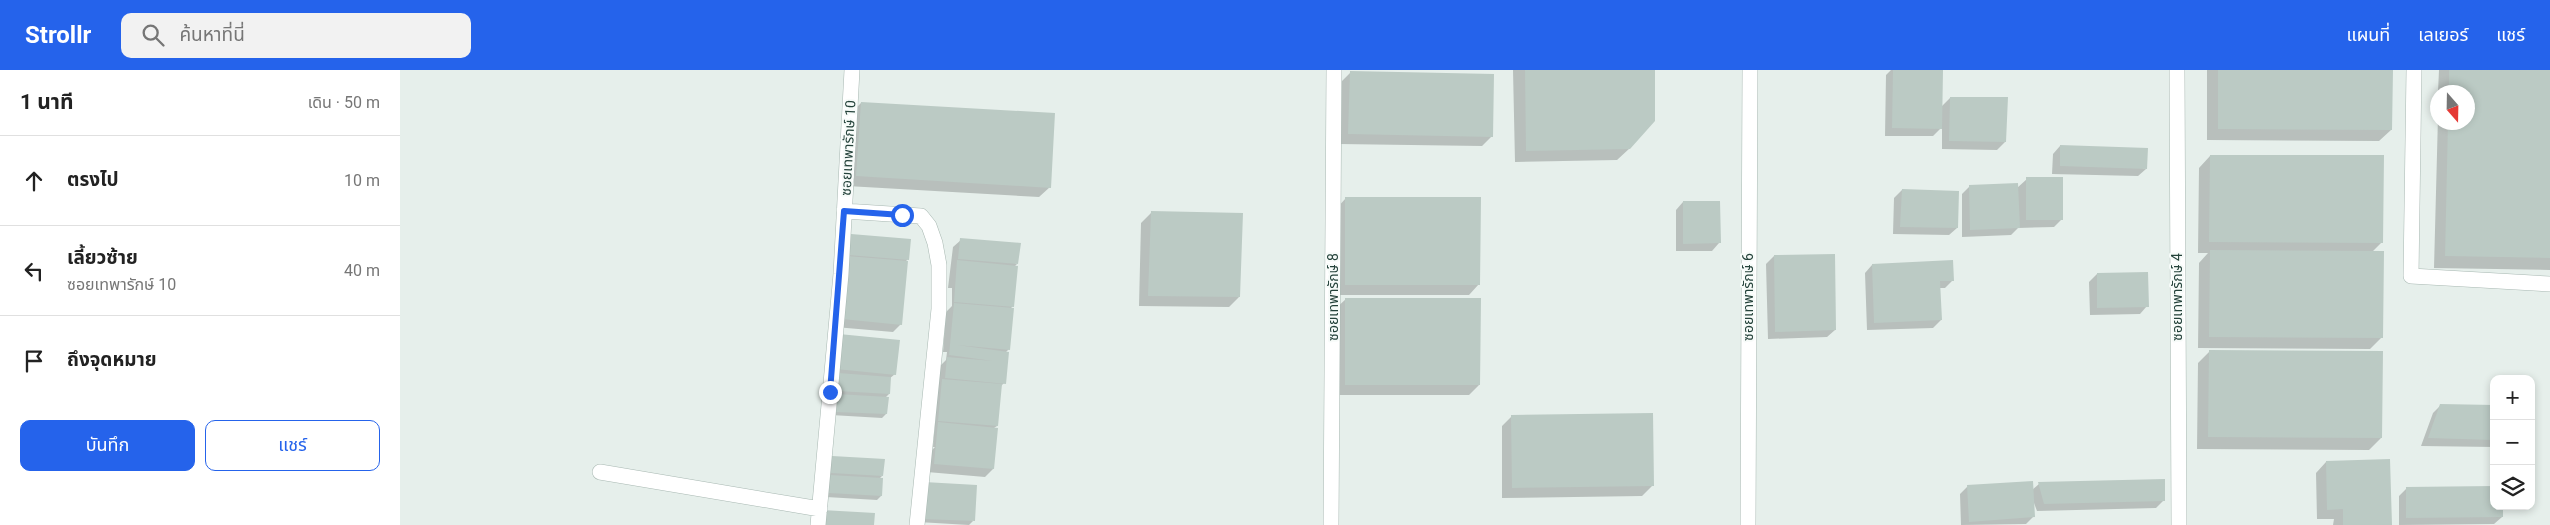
<!DOCTYPE html>
<html lang="th">
<head>
<meta charset="utf-8">
<style>
  body { margin:0; font-family:Roboto,"Noto Sans Thai",sans-serif; background:#f2f2f2; color:#222 }
  .controls { position:absolute; right:15px; bottom:15px; display:grid; overflow:hidden; border-radius:10px; box-shadow:0 2px 8px #0003 }
  .controls button { width:45px; height:45px; display:grid; place-items:center; padding:0; border:0; border-bottom:1px solid #e0e0e0; background:#fff; color:#222; font:25px sans-serif }
  .compass { position:absolute; left:2030px; top:15px; width:45px; height:45px; border-radius:50%; background:#fff; box-shadow:0 2px 8px #0003; rotate:160deg }
  .stop { position:absolute; width:15px; height:15px; margin:-11px; border:4px solid #2563eb; border-radius:50%; background:#fff }
  .stop.end { background:#2563eb; border-color:#fff; box-shadow:0 1px 5px #0008 }
  .list { margin:0; padding:0; list-style:none }
  h2 { display:flex; justify-content:space-between; align-items:center; height:65px; margin:0; padding:0 20px; font-size:21px }
  h2 small { font-size:16px; font-weight:400; color:#767676 }
  .list li { display:grid; grid-template-columns:32px 1fr auto; gap:15px; align-items:center; box-sizing:border-box; height:90px; padding:0 20px; border-top:1px solid #e0e0e0 }
  .list b { display:block; font-size:19px; white-space:nowrap }
  .list p { margin:0; font-size:16px; white-space:nowrap; color:#767676 }
  .list em { font-size:16px; font-style:normal; color:#767676 }
  .actions { display:flex; gap:10px; padding:15px 20px }
  .actions a { flex:1; padding:11px 0; border:1px solid #2563eb; border-radius:10px; text-align:center; font-size:18px; color:#2563eb }
  .actions .main { background:#2563eb; color:#fff }
  .icon { flex:none; width:28px; height:28px; fill:none; stroke:currentColor; stroke-width:2; stroke-linecap:round; stroke-linejoin:round }
  .map { position:relative; flex:none; width:2150px; height:455px; overflow:hidden }
  header { display:flex; align-items:center; gap:30px; box-sizing:border-box; height:70px; padding:0 25px; background:#2563eb; color:#fff }
  header strong { font-size:24px }
  nav { display:flex; gap:28px; margin-inline-start:auto; font-size:18px }
  .search { width:350px; height:45px; background:#f2f2f2; display:flex; align-items:center; gap:12px; box-sizing:border-box; padding:0 18px; border-radius:10px; color:#767676; font-size:19px }
  main { display:flex }
  aside { flex:1; background:#fff }
  .map>svg:first-child { display:block }
  .shadow { fill:#0003 }
  .building { fill:#bbcac4 }
  .lines { fill:none; stroke-linecap:round; stroke-linejoin:round }
  .minor-casing { stroke:#a8b8b2; stroke-width:16 }
  .minor { stroke:#fff; stroke-width:15 }
  .route { stroke:#2563eb; stroke-width:6 }
  .labels { text-anchor:middle; dominant-baseline:central; stroke-width:4; stroke-linejoin:round; paint-order:stroke }
  .street-label { font-size:14px; fill:#24423a; stroke:#f7fbf9 }
</style>
</head>
<body>
<header>
<strong>Strollr</strong>
<div class="search"><svg class="icon" aria-label="search" viewBox="0 0 24 24"><circle cx="10" cy="10" r="6"/><path d="M15 15l6 6"/></svg>ค้นหาที่นี่</div>
<nav><a>แผนที่</a><a>เลเยอร์</a><a>แชร์</a></nav>
</header>
<main>
<aside>
<h2>1 นาที<small>เดิน · 50 m</small></h2>
<ul class="list">
<li><svg class="icon" aria-label="ahead" viewBox="0 0 24 24"><path d="M12 20V5M6 11l6-6 6 6"/></svg><div><b>ตรงไป</b></div><em>10 m</em></li>
<li><svg class="icon" aria-label="left" viewBox="0 0 24 24"><path d="M17 20v-9H6M10 6l-5 5 5 5"/></svg><div><b>เลี้ยวซ้าย</b><p>ซอยเทพารักษ์ 10</p></div><em>40 m</em></li>
<li><svg class="icon" aria-label="arrive" viewBox="0 0 24 24"><path d="M6 21V4h12l-3 4 3 4H6"/></svg><div><b>ถึงจุดหมาย</b></div></li>
</ul>
<div class="actions"><a class="main">บันทึก</a><a>แชร์</a></div>
</aside>
<div class="map">
<svg width="2150" height="455" viewBox="0 0 2150 455">
  <rect width="100%" height="100%" fill="#e6efeb"/>
  <!-- shadow -->
  <path class="shadow" d="M1113 0H1254L1230 78 1217 90 1115 92Z
    M1491 0H1541V37L1550 28 1605 72 1597 80 1542 79V57L1533 66H1485L1486 5Z
    M1807 0H1991V60L1979 71 1807 70Z
    M2039 0H2150V200L2034 198 2038 46V52H2068V22H2038Z
    M951 2 1092 66 1082 76 939 74 940 13Z
    M461 33 650 117 639 127 447 116 451 43Z
    M1660 76 1746 99 1738 106 1652 104 1653 84Z
    M1810 86 1982 172 1972 182 1982 267 1970 279 1798 278 1799 193 1808 183H1798L1799 98Z
    M1627 109 1662 149 1654 157 1618 158 1611 165 1562 167V124L1570 116 1617 118Z
    M1502 120 1557 158 1549 165 1493 164 1494 128Z
    M946 128 1079 214 1069 225H935L936 139Z
    M1283 132 1319 173 1312 181H1276V140Z
    M751 143 839 227 829 237 739 236 741 153Z
    M451 165 508 189 505 192 501 254 493 262 435 257 443 173Z
    M561 170 617 194 614 197 613 236 610 239 609 279 605 283 604 313 600 317 597 356 594 358 593 399 585 407 527 402 529 383 535 377H533L540 296 546 290 547 282H543L546 242 552 236V218H548L553 177Z
    M1374 186 1435 260 1427 267 1368 269 1366 194Z
    M1472 195 1553 210 1545 218H1539L1541 250 1533 258 1467 260 1465 203Z
    M1697 204 1747 236 1740 244 1690 245 1689 212Z
    M946 229 1079 315 1069 325H935V239Z
    M431 273 495 304 489 309V324L485 328 486 344 482 348 431 345Z
    M1810 281 1981 368 1969 380 1797 379 1798 293Z
    M2041 335 2094 336V377L2021 376 2033 343Z
    M1112 346 1252 416 1242 426 1102 428V356Z
    M432 387 482 406 479 409 481 426 477 430 426 427 428 391Z
    M1926 392 1991 455H1933L1934 449H1917L1916 403Z
    M1639 414 1764 430 1756 438 1637 441 1634 433V446L1626 454 1561 455 1560 424 1567 417 1632 420Z
    M520 417 573 451 569 455 518 452Z
    M2006 419 2094 436 2102 447 2094 454 1999 455V426Z"/>
  <!-- building -->
  <path class="building" d="M1125 0H1255V51L1230 79 1126 81Z
    M1493 0H1543L1542 59 1492 58Z
    M1818 0H1993L1992 60 1818 59Z
    M2049 0H2150V188L2045 186 2048 52H2068V22H2049Z
    M950 1 1094 4 1093 67 948 64Z
    M1550 27H1608L1606 72 1549 71Z
    M461 32 655 43 651 118 456 106Z
    M1660 75 1748 78 1747 99 1660 96Z
    M1810 85H1984L1983 173 1809 172Z
    M1626 107H1663V150H1626Z
    M1618 113 1620 158 1570 160 1569 115Z
    M1502 119 1559 121 1558 158 1500 157Z
    M945 127H1081L1080 215H945Z
    M1283 131H1320L1321 173 1283 174Z
    M751 141 843 143 840 227 748 226Z
    M451 164 511 169 509 190 448 185Z
    M560 168 621 173 618 194 558 189Z
    M1810 180 1984 181 1983 268 1809 267Z
    M1435 184 1436 260 1375 262 1374 185Z
    M447 186 508 191 502 255 442 249Z
    M557 190 618 196 614 237 554 232Z
    M1553 190 1554 211H1540L1542 250 1474 253 1472 194Z
    M1748 202 1749 237 1697 238V203Z
    M945 228H1081L1080 315H945Z
    M554 233 614 238 610 280 557 275 609 282 606 314 545 308 547 287 593 291 549 285Z
    M439 264 500 270 496 305 436 299Z
    M1809 280 1983 281 1982 368 1808 367Z
    M438 303 491 307 490 324 437 321Z
    M542 309 602 314 598 356 538 351Z
    M436 324 489 327 487 344 435 342Z
    M2040 334 2094 335V370L2028 368Z
    M1253 343 1254 416 1112 418 1111 345Z
    M538 352 598 358 594 399 534 394Z
    M432 386 485 389 483 406 431 403Z
    M1990 389 1992 455H1943V439L1927 440 1926 391Z
    M430 405 483 408 482 426 429 423Z
    M1765 409V431L1644 434 1638 412Z
    M1633 411 1635 447 1569 452 1567 415Z
    M524 412 577 415 575 451 521 449Z
    M2094 416V436H2103V447L2006 448V417Z
    M422 440 475 443 474 455H421Z"/>
  <g class="lines">
    <!-- minor casing -->
    <g class="minor-casing">
      <path id="minor" d="M1777 0 1779 455
        M2014 0 2011 206 2150 214
        M444 141 521 146 529 156 535 173 539 195V239L517 455
        M200 402 420 439
        M418 455 441 204 452 0
        M931 455 934 0
        M1348 455 1350 0"/>
    </g>
    <!-- minor -->
    <use href="#minor" class="minor"/>
  </g>
  <g class="lines">
    <!-- route -->
    <path class="route" d="M430 322 444 141 502 145"/>
  </g>
  <g class="labels">
    <!-- street labels -->
    <g class="street-label">
      <text transform="translate(448 78) rotate(-87)">ซอยเทพารักษ์ 10</text>
      <text transform="translate(933 227) rotate(-90)">ซอยเทพารักษ์ 8</text>
      <text transform="translate(1348 227) rotate(-90)">ซอยเทพารักษ์ 6</text>
      <text transform="translate(1777 227) rotate(-90)">ซอยเทพารักษ์ 4</text>
    </g>
  </g>
</svg>
<div class="controls">
<button>+</button>
<button>−</button>
<button><svg class="icon" aria-label="layers" viewBox="0 0 24 24"><path d="M12 4l9 5-9 5-9-5zM3 14l9 5 9-5"/></svg></button>
</div>
<svg class="compass" viewBox="-18 -18 36 36"><path d="M0-13l5 13h-10z" fill="#e53935"/><path d="M0 13l5-13h-10z" fill="#767676"/></svg>
<div class="stop" style="left:502px;top:145px"></div>
<div class="stop end" style="left:430px;top:322px"></div>
</div>
</main>
</body>
</html>
